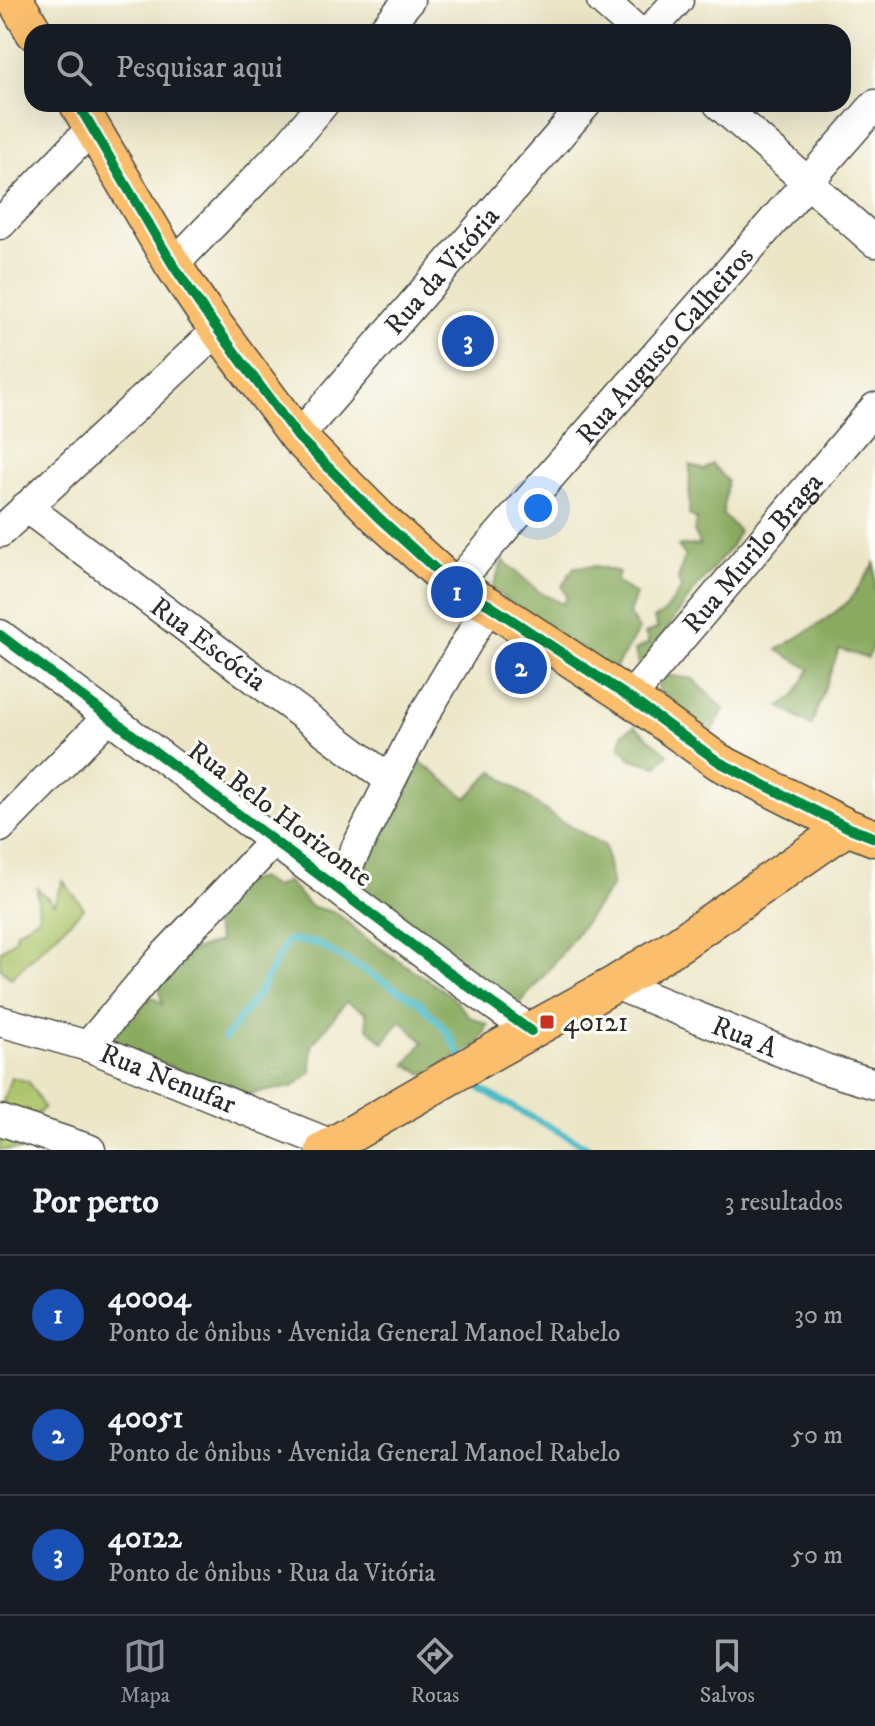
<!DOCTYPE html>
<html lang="pt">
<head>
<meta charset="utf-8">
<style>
  body { margin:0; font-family:"IM FELL DW Pica",serif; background:#242831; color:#f1f3f6 }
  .you { position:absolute; left:538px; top:508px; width:28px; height:28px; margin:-20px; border:6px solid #fff; border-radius:50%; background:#1a73e8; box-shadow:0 0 0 12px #1a73e833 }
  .badge { display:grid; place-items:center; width:52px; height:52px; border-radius:50%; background:#8c9099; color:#fff; font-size:26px; font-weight:700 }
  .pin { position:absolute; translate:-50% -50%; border:4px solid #fff; box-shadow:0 2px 8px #0006 }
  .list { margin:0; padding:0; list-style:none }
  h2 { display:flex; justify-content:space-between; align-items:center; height:104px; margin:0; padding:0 32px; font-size:34px }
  h2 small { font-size:26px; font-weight:400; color:#9ea1a6 }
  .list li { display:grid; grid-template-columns:52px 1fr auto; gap:24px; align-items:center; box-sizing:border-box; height:120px; padding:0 32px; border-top:2px solid #363941 }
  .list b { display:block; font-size:30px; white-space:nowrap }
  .list p { margin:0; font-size:26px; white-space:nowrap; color:#9ea1a6 }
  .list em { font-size:26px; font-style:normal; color:#9ea1a6 }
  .icon { flex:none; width:44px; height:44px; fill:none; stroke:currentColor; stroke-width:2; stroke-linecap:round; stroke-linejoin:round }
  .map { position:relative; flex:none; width:875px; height:1150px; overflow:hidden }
  .search { position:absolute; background:#171b24; box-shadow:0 8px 32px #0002; left:24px; right:24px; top:24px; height:88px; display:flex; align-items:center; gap:20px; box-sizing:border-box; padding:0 28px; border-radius:24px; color:#9ea1a6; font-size:30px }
  .sheet { height:464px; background:#171b24 }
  nav { display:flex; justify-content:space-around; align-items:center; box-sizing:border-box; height:112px; border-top:2px solid #363941; background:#171b24; font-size:22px; color:#9ea1a6 }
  nav a { display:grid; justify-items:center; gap:4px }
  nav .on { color:#8c9099 }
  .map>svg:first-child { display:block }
  .green { fill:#acc56a; stroke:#6c784a; stroke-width:2 }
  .forest { fill:#89aa5e; stroke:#5a6a44; stroke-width:2 }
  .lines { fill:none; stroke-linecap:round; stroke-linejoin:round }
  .stream { stroke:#4ebbc8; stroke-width:7 }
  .minor-casing { stroke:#484742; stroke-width:33 }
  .major-casing { stroke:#484742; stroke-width:39 }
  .minor { stroke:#fff; stroke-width:30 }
  .major { stroke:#fabe6d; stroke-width:36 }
  .cycleway-casing { stroke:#fdfcf7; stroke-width:15 }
  .cycleway { stroke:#00873e; stroke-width:10 }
  .poi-dot { fill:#c8321e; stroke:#fdfcf7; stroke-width:3 }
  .labels { text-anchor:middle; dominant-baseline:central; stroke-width:6; stroke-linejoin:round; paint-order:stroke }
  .street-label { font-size:28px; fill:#2b2b2b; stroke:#fdfcf7 }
  .poi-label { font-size:28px; fill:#2b2b2b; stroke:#fdfcf7; text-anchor:start }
</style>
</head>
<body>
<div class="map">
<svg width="875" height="1150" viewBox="0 0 875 1150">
  <rect width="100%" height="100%" fill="#fdfcf7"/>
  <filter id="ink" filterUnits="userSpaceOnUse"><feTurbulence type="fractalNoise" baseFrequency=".0125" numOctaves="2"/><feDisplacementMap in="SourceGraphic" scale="16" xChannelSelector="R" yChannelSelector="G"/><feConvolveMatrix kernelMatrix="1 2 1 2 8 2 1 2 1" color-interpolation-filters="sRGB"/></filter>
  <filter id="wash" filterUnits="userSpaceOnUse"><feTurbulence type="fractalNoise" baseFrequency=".006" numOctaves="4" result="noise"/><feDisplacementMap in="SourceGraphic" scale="32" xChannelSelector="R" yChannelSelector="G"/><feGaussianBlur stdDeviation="1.8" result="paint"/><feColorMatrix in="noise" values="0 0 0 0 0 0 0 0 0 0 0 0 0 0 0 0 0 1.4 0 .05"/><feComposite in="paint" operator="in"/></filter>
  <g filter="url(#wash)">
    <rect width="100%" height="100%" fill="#ece6c7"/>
    <!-- green -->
    <path class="green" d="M63 881 84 908 11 978 0 967V952L16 938 17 931 39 917 37 888 54 904Z
      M11 1077 29 1082 44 1108 30 1121 0 1112Z
      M0 1134 4 1137 26 1135 36 1143 31 1150H0Z"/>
    <!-- forest -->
    <path class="forest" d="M712 464 727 481 723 515 739 531 730 548 693 592 639 669 635 650 649 643 645 634 658 628 654 619 665 612 681 589 678 579 685 555 678 546 700 545 694 531 697 519 689 515 690 465 704 470Z
      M503 560 539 592 562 604 567 598 562 586 574 567 596 566 619 572 616 582 636 594 629 614 639 630 610 676 492 589Z
      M875 563V638L868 658 839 649 811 726 779 706 794 697 810 669 777 650 824 621 850 600Z
      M665 675 693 679 724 709 708 739 663 711 670 698 658 691V681Z
      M635 726 668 754 657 766 632 759 620 747 623 733Z
      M418 760 467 798 493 771 554 817 605 846 612 886 552 966 517 1007 350 898 372 817 383 821 404 796 402 784 406 767Z
      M259 878 275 887 287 881 310 906 336 913 367 939 450 995 470 1017 488 1025 479 1044 424 1074 406 1065 423 1042 401 1020 383 1043 367 1027 366 1012 346 1002 312 1045 311 1072 293 1087 240 1095 99 1038 144 991 162 1004 155 958 197 949 219 942 212 919 237 884Z"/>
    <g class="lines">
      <!-- stream -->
      <path class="stream" d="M225 1038 257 996 288 940 316 943 418 1001 446 1030 462 1057
        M473 1075 482 1090 593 1150"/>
    </g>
  </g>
  <g filter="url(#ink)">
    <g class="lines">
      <!-- minor casing -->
      <g class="minor-casing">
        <g id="minor">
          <path d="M602 0 638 32"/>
          <path d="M382 32 409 0"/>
          <path d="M649 32 678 0"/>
          <path d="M719 104 875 242"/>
          <path d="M0 224 92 128"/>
          <path d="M173 265 286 148 323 104"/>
          <path id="s1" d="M298 437 586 104"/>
          <path id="s2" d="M26 507 390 780"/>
          <path d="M0 532 218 330"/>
          <path id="s3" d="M454 586 875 105"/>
          <path d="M0 635 448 972 531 1031"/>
          <path id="s4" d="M630 698 875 408"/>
          <path d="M0 827 109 716"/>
          <path d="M337 887 422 718 489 605"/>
          <path id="s5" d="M615 984 825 1069 875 1084"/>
          <path id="s6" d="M0 1021 88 1046 332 1145"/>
          <path d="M88 1046 166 954 274 841"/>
          <path d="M0 1120 90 1150"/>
        </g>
      </g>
      <!-- major casing -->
      <g class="major-casing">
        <path id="major" d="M15 0 34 32
          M78 104 173 265 204 311 298 437 378 517 454 586 489 605 630 698 719 762 847 827 875 838
          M324 1150 494 1051 615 984 679 944 847 827"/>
      </g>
      <!-- minor -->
      <use href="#minor" class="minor"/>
      <!-- major -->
      <use href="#major" class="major"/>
      <!-- cycleway casing -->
      <g class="cycleway-casing">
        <path id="cycleway" d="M78 104 173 265 204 311 298 437 378 517 454 586 489 605 630 698 719 762 847 827 875 838
          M0 635 448 972 531 1031"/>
      </g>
      <!-- cycleway -->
      <use href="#cycleway" class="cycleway"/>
    </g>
  </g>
  <!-- markers -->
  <rect class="poi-dot" x="539" y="1014" width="16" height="16" rx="4"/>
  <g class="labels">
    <!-- street labels -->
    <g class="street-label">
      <text stroke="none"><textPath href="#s1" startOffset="220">Rua da Vitória</textPath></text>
      <text stroke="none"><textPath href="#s3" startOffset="320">Rua Augusto Calheiros</textPath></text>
      <text stroke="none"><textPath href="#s4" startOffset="190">Rua Murilo Braga</textPath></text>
      <text stroke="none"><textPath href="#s2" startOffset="228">Rua Escócia</textPath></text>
      <text transform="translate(280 814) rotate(37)">Rua Belo Horizonte</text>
      <text stroke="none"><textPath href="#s5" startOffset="140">Rua A</textPath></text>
      <text stroke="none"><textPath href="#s6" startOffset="178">Rua Nenufar</textPath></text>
    </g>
    <!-- poi labels -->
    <g class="poi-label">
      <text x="563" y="1022">40121</text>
    </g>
  </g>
</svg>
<div class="you"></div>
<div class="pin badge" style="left:457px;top:592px;background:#1a4fb4">1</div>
<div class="pin badge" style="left:521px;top:668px;background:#1a4fb4">2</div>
<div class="pin badge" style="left:468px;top:341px;background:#1a4fb4">3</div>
<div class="search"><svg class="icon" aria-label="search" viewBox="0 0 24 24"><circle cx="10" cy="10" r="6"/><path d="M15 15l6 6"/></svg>Pesquisar aqui</div>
</div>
<section class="sheet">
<h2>Por perto<small>3 resultados</small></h2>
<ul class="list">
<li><span class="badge" style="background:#1a4fb4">1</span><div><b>40004</b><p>Ponto de ônibus · Avenida General Manoel Rabelo</p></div><em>30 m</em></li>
<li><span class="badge" style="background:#1a4fb4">2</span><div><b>40051</b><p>Ponto de ônibus · Avenida General Manoel Rabelo</p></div><em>50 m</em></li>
<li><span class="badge" style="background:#1a4fb4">3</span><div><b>40122</b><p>Ponto de ônibus · Rua da Vitória</p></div><em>50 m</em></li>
</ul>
</section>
<nav>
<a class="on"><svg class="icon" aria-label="map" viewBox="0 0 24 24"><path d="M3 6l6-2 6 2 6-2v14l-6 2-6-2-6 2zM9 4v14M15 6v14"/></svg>Mapa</a>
<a><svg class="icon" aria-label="directions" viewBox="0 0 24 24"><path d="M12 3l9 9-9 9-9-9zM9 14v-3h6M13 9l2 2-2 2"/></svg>Rotas</a>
<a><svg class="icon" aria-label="saved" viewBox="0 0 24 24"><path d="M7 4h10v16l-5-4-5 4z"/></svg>Salvos</a>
</nav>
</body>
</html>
